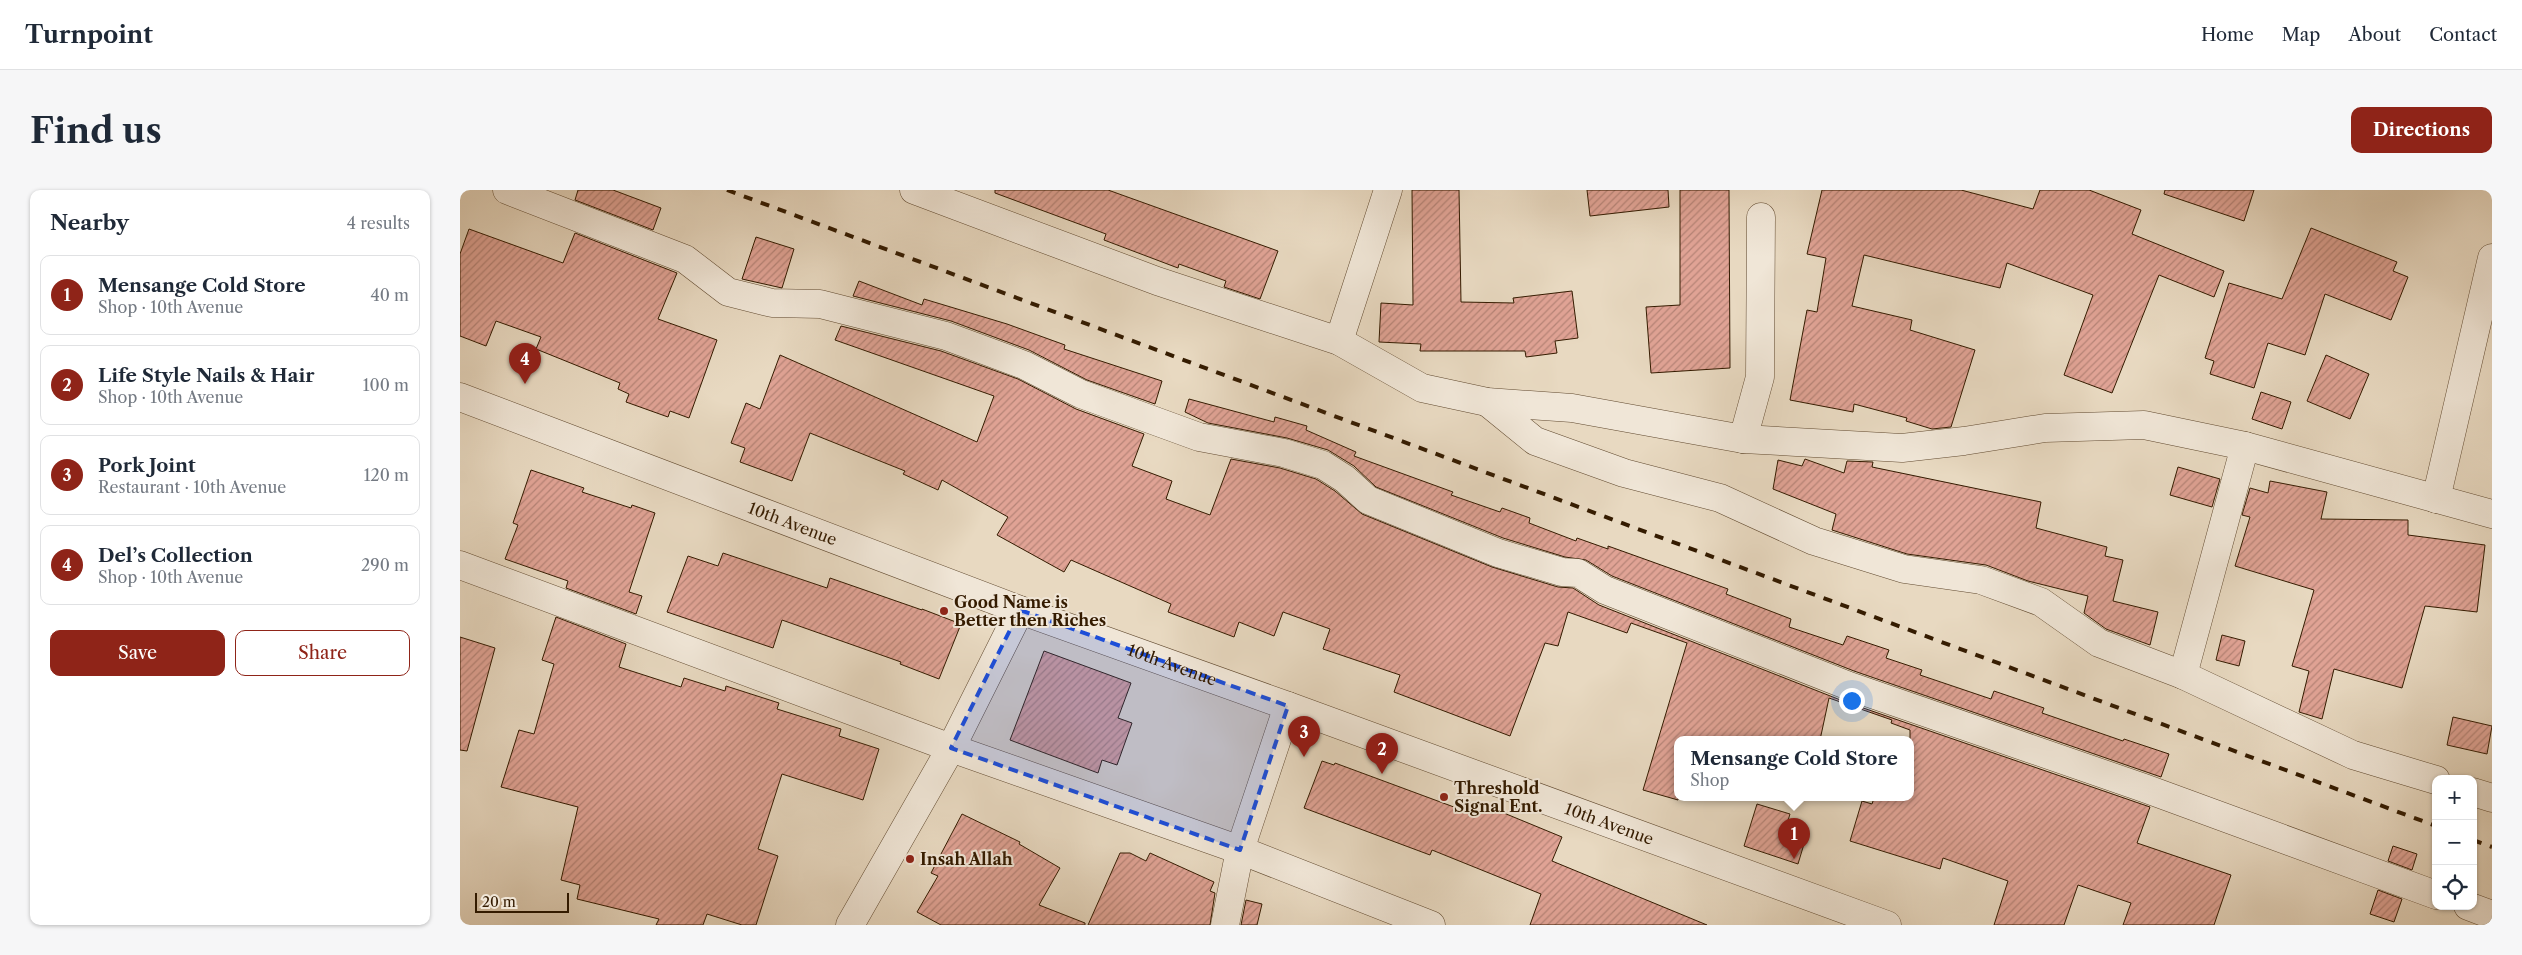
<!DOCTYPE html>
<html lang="en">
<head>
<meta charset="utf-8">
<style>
  body { margin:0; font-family:"Libre Caslon Text",serif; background:#f6f6f7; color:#1f2937 }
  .controls { position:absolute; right:15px; bottom:15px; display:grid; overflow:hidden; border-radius:10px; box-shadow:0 1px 4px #0004 }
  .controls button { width:45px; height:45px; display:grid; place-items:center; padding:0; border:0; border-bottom:1px solid #e0e1e3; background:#fff; color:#1f2937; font:25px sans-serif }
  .scale { position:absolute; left:15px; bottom:12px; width:94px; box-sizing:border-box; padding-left:5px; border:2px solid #341b00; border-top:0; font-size:14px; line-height:18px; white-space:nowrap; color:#341b00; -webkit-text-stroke:4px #f0e6d7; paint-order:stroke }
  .you { position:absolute; left:1391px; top:510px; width:18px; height:18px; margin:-12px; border:4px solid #fff; border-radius:50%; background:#1a73e8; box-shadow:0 0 0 8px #1a73e833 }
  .badge { display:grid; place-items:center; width:32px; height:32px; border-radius:50%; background:#8f2418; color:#fff; font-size:16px; font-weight:700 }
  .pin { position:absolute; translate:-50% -41px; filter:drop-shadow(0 1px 2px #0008) }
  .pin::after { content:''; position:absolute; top:26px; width:18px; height:15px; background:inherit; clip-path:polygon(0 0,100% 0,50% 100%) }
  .popup { position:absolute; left:1214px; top:546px; width:240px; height:65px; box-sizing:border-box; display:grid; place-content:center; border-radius:10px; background:#fff; filter:drop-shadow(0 1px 4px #0005); font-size:16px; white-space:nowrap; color:#747a83 }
  .popup b { font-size:19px; color:#1f2937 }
  .popup::after { content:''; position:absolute; left:50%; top:100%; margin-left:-10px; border:10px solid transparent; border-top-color:#fff }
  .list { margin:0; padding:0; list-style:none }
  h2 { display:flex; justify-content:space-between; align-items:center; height:65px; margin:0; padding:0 20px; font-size:21px }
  h2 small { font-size:16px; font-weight:400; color:#747a83 }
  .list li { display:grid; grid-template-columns:32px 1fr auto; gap:15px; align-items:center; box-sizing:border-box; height:80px; margin:0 10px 10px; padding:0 10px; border:1px solid #e0e1e3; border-radius:10px }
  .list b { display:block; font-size:19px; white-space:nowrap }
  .list p { margin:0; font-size:16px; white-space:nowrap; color:#747a83 }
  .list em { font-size:16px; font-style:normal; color:#747a83 }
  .actions { display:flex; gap:10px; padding:15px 20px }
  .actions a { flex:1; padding:11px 0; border:1px solid #8f2418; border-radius:10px; text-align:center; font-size:18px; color:#8f2418 }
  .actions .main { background:#8f2418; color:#fff }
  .icon { flex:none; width:28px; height:28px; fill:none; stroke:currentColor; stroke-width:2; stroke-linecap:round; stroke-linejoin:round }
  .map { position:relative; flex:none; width:2032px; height:735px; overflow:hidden; border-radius:10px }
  header { display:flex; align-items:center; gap:30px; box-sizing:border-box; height:70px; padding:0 25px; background:#fff; border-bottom:1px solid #e0e1e3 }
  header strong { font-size:24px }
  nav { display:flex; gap:28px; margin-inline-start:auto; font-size:18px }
  .intro { display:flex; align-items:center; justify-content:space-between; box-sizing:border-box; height:120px; padding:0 30px }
  h1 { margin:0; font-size:35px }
  .button { padding:12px 22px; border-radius:10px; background:#8f2418; color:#fff; font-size:18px; font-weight:700 }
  main { display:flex; gap:30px; padding:0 30px }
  aside { flex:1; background:#fff; border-radius:10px; box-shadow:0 1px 4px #0004 }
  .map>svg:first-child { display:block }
  .building { fill:url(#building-hatch); stroke:#341b00 }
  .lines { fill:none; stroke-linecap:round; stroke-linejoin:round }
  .minor-casing { stroke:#614a30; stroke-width:29 }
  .minor { stroke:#f0e6d7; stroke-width:28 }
  .rail { stroke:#341b00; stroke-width:4; stroke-dasharray:9 9; stroke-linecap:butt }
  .marked { fill:#1d4ed8; fill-opacity:0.2; stroke:#1d4ed8; stroke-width:4; stroke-dasharray:10 6; stroke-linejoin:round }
  .poi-dot { fill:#8f2418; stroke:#f0e6d7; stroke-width:2 }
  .labels { text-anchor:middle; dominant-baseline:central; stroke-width:4; stroke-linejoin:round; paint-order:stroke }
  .street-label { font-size:16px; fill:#341b00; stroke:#f0e6d7 }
  .poi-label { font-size:16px; font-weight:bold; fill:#341b00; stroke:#f0e6d7; text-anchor:start }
</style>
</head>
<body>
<header>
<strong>Turnpoint</strong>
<nav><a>Home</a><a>Map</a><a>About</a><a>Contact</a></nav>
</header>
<div class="intro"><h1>Find us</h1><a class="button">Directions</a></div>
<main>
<aside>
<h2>Nearby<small>4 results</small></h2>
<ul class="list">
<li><span class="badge">1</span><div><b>Mensange Cold Store</b><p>Shop · 10th Avenue</p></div><em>40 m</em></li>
<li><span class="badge">2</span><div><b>Life Style Nails &amp; Hair</b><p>Shop · 10th Avenue</p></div><em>100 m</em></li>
<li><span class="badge">3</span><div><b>Pork Joint</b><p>Restaurant · 10th Avenue</p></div><em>120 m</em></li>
<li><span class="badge">4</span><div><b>Del’s Collection</b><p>Shop · 10th Avenue</p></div><em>290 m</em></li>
</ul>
<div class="actions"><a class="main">Save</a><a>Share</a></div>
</aside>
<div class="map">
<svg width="2032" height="735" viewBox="0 0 2032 735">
  <defs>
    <pattern id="building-hatch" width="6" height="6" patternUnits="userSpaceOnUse" patternTransform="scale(1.25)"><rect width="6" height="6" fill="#e0a395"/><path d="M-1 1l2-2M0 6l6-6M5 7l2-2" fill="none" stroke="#b68477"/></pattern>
  </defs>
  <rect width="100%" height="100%" fill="#e8d9c1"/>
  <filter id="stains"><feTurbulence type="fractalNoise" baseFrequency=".004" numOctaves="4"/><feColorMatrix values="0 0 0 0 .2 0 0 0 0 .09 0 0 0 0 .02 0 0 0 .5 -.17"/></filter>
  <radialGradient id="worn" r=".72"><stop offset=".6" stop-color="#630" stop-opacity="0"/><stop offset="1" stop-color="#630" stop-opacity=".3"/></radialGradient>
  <!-- building -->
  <path class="building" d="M118 0H153L201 18 193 40 115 10Z
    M535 0H648L818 61 800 109 764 97 766 91 719 74 718 78 644 50 646 44 535 3Z
    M952 0H999L1001 112 1054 113 1053 108 1112 101 1118 148 1095 151 1097 163 1066 167 1065 161H960L961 154 919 152 921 113 953 115Z
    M1127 0H1208L1209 17 1130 26Z
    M1220 0H1269L1270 178 1191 183 1186 117 1220 115Z
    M1362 0H1501L1573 19 1580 0H1629L1681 20 1672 44 1764 81 1754 107 1699 85 1652 203 1604 185 1633 105 1547 73 1540 98 1404 65 1392 116 1452 130 1450 140 1515 160 1491 237 1472 239 1446 231 1447 228 1394 214 1393 222 1330 210 1347 120 1357 122 1366 68 1347 64Z
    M1705 0H1794L1784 31 1704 4Z
    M1851 38 1937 72 1933 81 1948 87 1931 130 1865 104 1845 165 1808 153 1794 198 1750 184 1754 171 1745 168 1769 93 1822 109Z
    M9 39 103 73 115 43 217 83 198 129 257 150 229 228 210 221 208 227 166 212 169 204 158 199 160 193 76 159 81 147 36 131 26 156 0 146V64Z
    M296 47 334 59 322 98 282 89Z
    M399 91 462 115 464 109 547 134 605 155 604 159 702 191 695 214 627 190 569 160 491 131 393 106Z
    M381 136 481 161 558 189 616 219 684 244 672 276 712 291 706 309 750 325 771 269 820 278 856 289 875 301 902 324 1032 377 1098 397 1113 398 1139 415 1383 511 1690 617 1677 653 1771 685 1754 735H1663L1671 713 1618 695 1604 735H1534L1548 691 1483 668 1480 679 1390 651 1402 611 1412 614 1414 608H1450V540L1431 533 1432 530 1369 508 1360 550H1218V610L1183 600 1227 453 1171 433 1167 443 1108 422 1098 456 1085 453 1050 546 934 502 940 485 863 459 870 439 823 422 814 446 779 432 774 447 708 422 711 414 611 370 604 382 537 345 548 327 482 290 478 300 443 284 445 281 350 243 332 291 280 272 285 258 271 253 286 213 300 219 320 165 517 252 534 206 375 150Z
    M1866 165 1909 184 1890 229 1847 211Z
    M1801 202 1831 212 1822 239 1792 229Z
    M729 209 814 232 815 227 847 236 846 240 896 262 894 266 993 302 991 305 1040 322 1042 318 1070 328 1069 333 1116 351 1117 348 1148 359V356L1268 399 1266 404 1331 429 1329 437 1383 455 1387 446 1429 460 1426 468 1462 480 1460 485 1531 509 1534 501 1584 518 1582 523 1663 551 1664 549 1709 564 1701 587 1394 481 1152 386 1126 370 1105 367 1043 348 916 297 894 276 868 260 827 248 748 233 725 222Z
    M1345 269 1384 283 1387 271 1413 272 1412 277 1581 312 1576 338 1647 357 1645 366 1663 370 1653 411 1698 422 1690 455 1646 439 1624 423 1628 406 1568 391 1526 375 1447 364 1372 340 1376 324 1313 299 1318 270 1342 276Z
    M1718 277 1760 289 1752 317 1710 305Z
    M71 280 124 298 122 302 171 318 172 315 195 323 169 402 182 406 176 424 106 398 108 391 45 369 58 335 53 333Z
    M1810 291 1867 302 1861 329 1948 330V345L2025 355 2017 422 1965 416 1942 498 1874 479 1862 529 1839 522 1849 481 1832 476 1854 400 1775 376 1790 327 1782 325 1790 298 1808 303Z
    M263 363 367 398 370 388 462 420V419L501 434 479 489 440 474 441 472 322 430 313 458 207 422 228 366 258 376Z
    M96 427 166 454 159 477 221 497 224 488 265 501 266 496 319 513 317 519 381 539 379 546 419 559 403 610 322 584 298 659 318 666 296 735H282L247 724 243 735H196L199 729 117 709 120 695 101 690 118 617 41 597 59 540 74 544 94 474 82 470Z
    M1762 445 1785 451 1779 476 1756 470Z
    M0 447 35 458 7 561 0 560Z
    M584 461 671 493 658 528 672 533 657 575 642 570 638 583 550 550Z
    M1993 527 2032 536 2027 564 1987 555Z
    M862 571 874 575 875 573 1002 620 1005 611 1020 617 1022 614 1102 647 1092 671 1247 735H1070L1081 704 972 660 970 665 844 618Z
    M1297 614 1330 624 1326 637 1347 644 1338 674 1284 656Z
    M502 624 560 652 559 654 600 678 579 715 625 733V735H481L457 722 478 686 471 683Z
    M1933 656 1957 664 1952 680 1928 671Z
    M660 663H670L686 671 690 663 754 692 750 701 755 703 750 735H628Z
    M1918 700 1942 709 1934 732 1910 724Z
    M786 710 802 714 797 735H781Z"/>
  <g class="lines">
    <!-- minor casing -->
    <g class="minor-casing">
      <g id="minor">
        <path d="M47 0 225 69 268 102 312 113 360 114 486 146 564 175 621 204 739 247 824 263 863 275 885 289 908 310 1038 363 1102 382 1118 383 1145 400 1389 496 1684 598 1976 705"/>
        <path d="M454 0 697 91 879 151 962 198 1027 212 1112 218 1283 249 1442 258 1504 251 1585 238 1684 235 1785 256 2032 324"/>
        <path d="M879 151 928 0"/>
        <path id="s1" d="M0 207 560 420 828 516 1427 735"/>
        <path d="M1027 212 1075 251 1164 283 1260 308 1354 351 1444 379 1521 390 1581 412 1639 453 1723 485 1893 565 1976 590"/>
        <path d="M1283 249 1300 187 1301 27"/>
        <path d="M1976 309 2032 68"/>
        <path d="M0 375 491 558 780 660 971 735"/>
        <path d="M1723 485 1785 256"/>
        <path d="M2013 602 2032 608"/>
        <path d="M2008 716 2032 725"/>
        <path d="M390 735 491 558 560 420"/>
        <path d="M765 735 780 660 828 516"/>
      </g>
    </g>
    <!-- minor -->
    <use href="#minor" class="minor"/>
    <!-- rail -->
    <path class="rail" d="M267 0 1976 636
      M2013 650 2032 657"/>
  </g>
  <!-- marked area -->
  <path class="marked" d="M560 420 828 516 780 660 491 558Z"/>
  <!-- markers -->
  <g class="poi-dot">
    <circle cx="484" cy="421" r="5"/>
    <circle cx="984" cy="607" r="5"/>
    <circle cx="450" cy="669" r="5"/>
  </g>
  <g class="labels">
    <!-- street labels -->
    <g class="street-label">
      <text stroke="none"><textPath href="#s1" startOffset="356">10th Avenue</textPath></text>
      <text stroke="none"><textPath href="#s1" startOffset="761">10th Avenue</textPath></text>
      <text stroke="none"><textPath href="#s1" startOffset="1226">10th Avenue</textPath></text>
    </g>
    <!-- poi labels -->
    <g class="poi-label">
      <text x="494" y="412">Good Name is<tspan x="494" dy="18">Better then Riches</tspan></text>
      <text x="994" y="598">Threshold<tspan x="994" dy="18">Signal Ent.</tspan></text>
      <text x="460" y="669">Insah Allah</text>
    </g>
  </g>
  <rect width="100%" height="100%" filter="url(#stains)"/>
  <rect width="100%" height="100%" fill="url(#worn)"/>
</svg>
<div class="controls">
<button>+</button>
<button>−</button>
<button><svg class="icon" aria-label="locate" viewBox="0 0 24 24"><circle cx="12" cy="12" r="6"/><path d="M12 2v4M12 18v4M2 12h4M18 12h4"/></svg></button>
</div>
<div class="scale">20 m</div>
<div class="you"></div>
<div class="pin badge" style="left:1334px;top:669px">1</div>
<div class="popup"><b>Mensange Cold Store</b>Shop</div>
<div class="pin badge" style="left:922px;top:584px">2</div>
<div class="pin badge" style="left:844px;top:567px">3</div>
<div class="pin badge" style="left:65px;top:194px">4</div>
</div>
</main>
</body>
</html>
